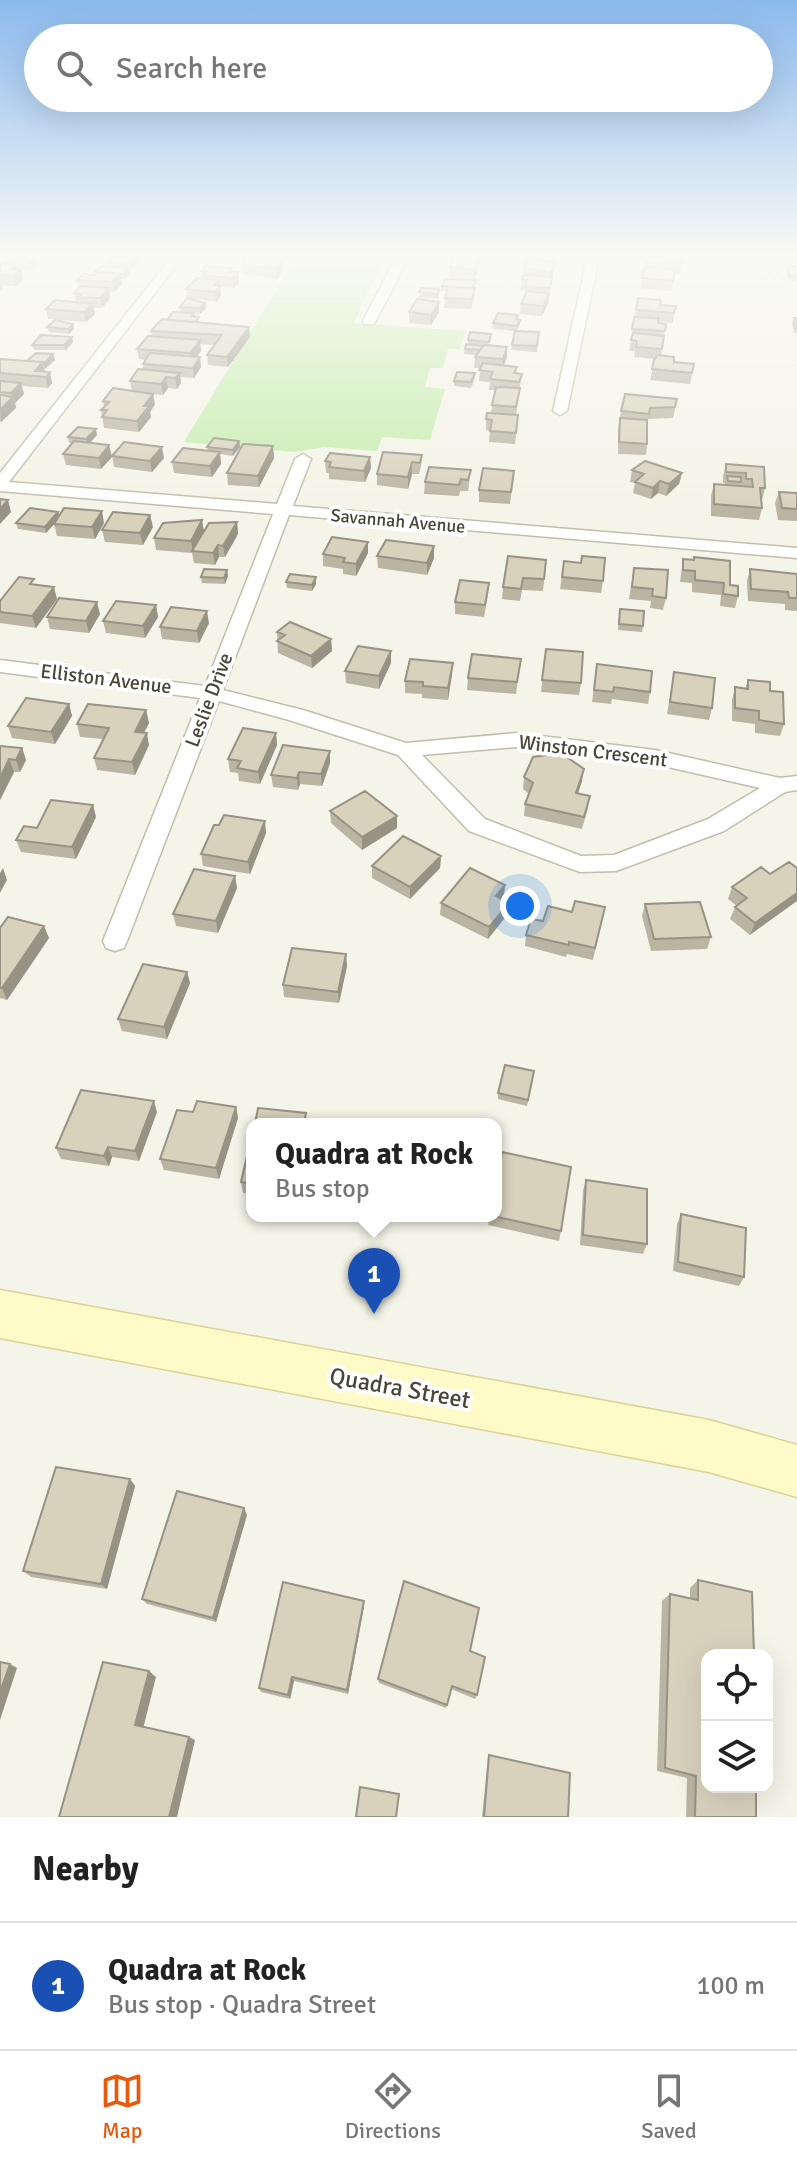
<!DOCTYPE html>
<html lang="en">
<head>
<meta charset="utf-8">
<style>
  body { margin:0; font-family:Signika,sans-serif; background:#f2f2f2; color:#222 }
  .controls { position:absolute; right:24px; bottom:24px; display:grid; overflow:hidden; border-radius:16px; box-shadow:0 8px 32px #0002 }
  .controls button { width:72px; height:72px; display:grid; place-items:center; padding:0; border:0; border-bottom:2px solid #e0e0e0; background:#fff; color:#222; font:40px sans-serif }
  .you { position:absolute; left:520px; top:906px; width:28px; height:28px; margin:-20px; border:6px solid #fff; border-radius:50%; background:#1a73e8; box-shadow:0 0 0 12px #1a73e833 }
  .badge { display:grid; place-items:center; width:52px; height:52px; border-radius:50%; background:#ea580c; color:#fff; font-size:26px; font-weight:700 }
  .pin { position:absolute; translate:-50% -66px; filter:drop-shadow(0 2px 4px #0008) }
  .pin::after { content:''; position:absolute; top:42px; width:28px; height:24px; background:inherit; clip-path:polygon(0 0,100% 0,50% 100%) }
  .popup { position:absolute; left:246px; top:1118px; width:256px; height:104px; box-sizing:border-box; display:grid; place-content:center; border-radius:16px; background:#fff; filter:drop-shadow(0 2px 6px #0005); font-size:26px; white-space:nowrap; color:#767676 }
  .popup b { font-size:30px; color:#222 }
  .popup::after { content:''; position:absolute; left:50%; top:100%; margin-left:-16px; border:16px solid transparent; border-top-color:#fff }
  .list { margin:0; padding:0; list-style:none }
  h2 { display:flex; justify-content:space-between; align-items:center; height:104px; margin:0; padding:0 32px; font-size:34px }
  h2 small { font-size:26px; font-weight:400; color:#767676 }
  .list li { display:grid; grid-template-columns:52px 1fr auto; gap:24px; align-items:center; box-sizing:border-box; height:128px; padding:0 32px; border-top:2px solid #e0e0e0 }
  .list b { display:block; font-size:30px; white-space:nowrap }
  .list p { margin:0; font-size:26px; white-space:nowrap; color:#767676 }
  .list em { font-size:26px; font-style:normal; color:#767676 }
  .icon { flex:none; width:44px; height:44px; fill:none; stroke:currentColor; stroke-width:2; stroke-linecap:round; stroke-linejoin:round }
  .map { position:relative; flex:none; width:797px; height:1817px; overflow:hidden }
  .search { position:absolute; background:#fff; box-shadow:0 8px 32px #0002; left:24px; right:24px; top:24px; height:88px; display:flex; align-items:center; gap:20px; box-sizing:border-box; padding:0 28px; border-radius:44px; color:#767676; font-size:30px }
  .sheet { height:232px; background:#fff }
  nav { display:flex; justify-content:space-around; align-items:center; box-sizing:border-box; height:112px; border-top:2px solid #e0e0e0; background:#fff; font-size:22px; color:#767676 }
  nav a { display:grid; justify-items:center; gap:4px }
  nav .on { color:#ea580c }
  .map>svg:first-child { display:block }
  .green { fill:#c6edae }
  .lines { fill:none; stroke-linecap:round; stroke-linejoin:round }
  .street-casing { stroke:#c2beaa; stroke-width:3 }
  .secondary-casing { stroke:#d9d395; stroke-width:3 }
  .street { fill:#fff; fill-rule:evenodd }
  .secondary { fill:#fffbc9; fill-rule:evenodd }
  .wall { fill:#bab5a3 }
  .shaded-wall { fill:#979384 }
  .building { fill:#d8d2bd; stroke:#979384; stroke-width:2 }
  .labels { text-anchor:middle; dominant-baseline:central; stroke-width:8; stroke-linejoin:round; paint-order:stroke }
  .far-street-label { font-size:18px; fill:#4a4536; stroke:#fff }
  .street-label { font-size:20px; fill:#4a4536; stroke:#fff }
  .near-street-label { font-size:24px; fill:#4a4536; stroke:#fff }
</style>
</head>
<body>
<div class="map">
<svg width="797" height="1817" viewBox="0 0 797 1817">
  <rect width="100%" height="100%" fill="#f5f4e8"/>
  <!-- green -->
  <path class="green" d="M298 254H385L354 323 466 331 459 349H448L443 368H430L425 387 445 389 430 440 382 437 377 451 324 447 294 452 184 442Z"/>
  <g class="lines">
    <!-- street casing -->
    <g class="street-casing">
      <path id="street" d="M174 254H185L9 482 277 504 295 459 303 454 311 459 293 506 797 548V558L289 515 223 690 303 710 406 743 517 733 655 750 780 778 797 776V790L785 792 724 831 616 871 580 872 469 831 398 755 289 720 219 701 127 941 124 948 115 951 106 948 103 941 200 698 0 672V660L205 686 273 514 0 491V473ZM517 747 655 764 760 788 708 819 614 855 581 856 485 819 422 755Z
        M395 254H407C407 264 381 311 374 324H364L363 321C369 307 395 264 395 254Z
        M588 254H600L567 411 560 415 553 411Z"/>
    </g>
    <!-- secondary casing -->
    <g class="secondary-casing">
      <path id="secondary" d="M0 1290 709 1420 797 1445V1497L709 1472 0 1338Z"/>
    </g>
    <!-- street -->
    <use href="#street" class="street"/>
    <!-- secondary -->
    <use href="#secondary" class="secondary"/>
  </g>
  <!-- wall -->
  <path class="wall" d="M117 254H146L145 256 138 255 139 260 130 269V273L125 279H121L122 284 114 292H109L110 298 102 308H94L95 314 86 322 48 319 46 309 76 302 74 293 79 288 77 280 95 274V272L110 266 109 262Z
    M225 254H271L268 257 283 269 277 279 243 274 242 264 244 261H226Z
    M431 254H457L456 255 480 257 479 267 474 279 449 277V267L452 261 431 259Z
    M524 254H556L554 262V272L552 277 548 304 542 316 520 314 521 304 525 296V290H521L524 267 526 263H523Z
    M642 254H685L684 256H682L680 274H674L672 291 640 288 646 259H641Z
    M35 259 36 264 29 271 21 270 23 280 16 286 2 285 3 289 0 291V264Z
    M788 266H797V281L788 280 787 271Z
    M232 268V272H238L239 282 234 288 220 287 221 296 216 302 191 299 205 303 206 308 200 314 181 312 180 307 187 298 186 289 202 278 201 271Z
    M476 280 474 288V298L471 309 444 308 445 298 447 291H441L442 286Z
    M421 288 439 294 438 299 419 298Z
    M439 302V312L431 325 409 323V312Z
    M660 305 676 306 673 323 658 322 665 331 661 356 674 362 694 364 690 384 650 380 655 359 634 357 635 351H629L636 310Z
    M194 313V317L200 322 249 327 250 337 228 367 208 365 207 355 214 345 200 344 201 351 197 357 201 367 194 378 180 377 181 383 177 389 168 388 163 395 153 394 155 404 150 412 151 417 139 432 104 428 102 417 101 410 104 407 103 401 132 391 130 381 143 369V364L146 360 139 359 137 349 152 336 151 331 167 320Z
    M794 318H797V333H794L792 323Z
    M518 319 520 320V325L517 331 539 332 537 352 511 350 515 331 492 329 493 323Z
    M73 324 74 329 69 334 49 332 47 327Z
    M491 334 489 345 507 357 504 365 517 367 516 373 522 374 516 415H518L515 444 489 442 490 431 486 430V419L491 413 495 390H489L490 382 479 381 480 368H474L475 357 476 355 464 354 465 349 468 344V340Z
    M73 342 66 350H34L32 345Z
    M53 354 55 360 44 369 52 383 48 388 22 386 24 394 15 403 16 408 1 422H0V359L27 361Z
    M475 373V379L471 388 454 386V381Z
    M677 399 673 418 648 419 647 444 646 455 618 454V429L621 411Z
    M97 435 90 443 109 445 112 457 101 469 66 465 63 454 72 443H69L68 437Z
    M239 441 240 447 233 456 220 454 221 464 212 477 174 473 172 462 208 451 207 447Z
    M273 446 274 458 259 487 228 485 227 473Z
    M422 455 421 466 419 474H412L408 489 377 485V474Z
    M112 456 164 458 152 472 114 467Z
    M370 457 371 468 365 482 329 479V473H326L325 461Z
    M726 464 764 467 765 488 762 500 761 499 762 508 759 520 711 516V495L714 484 725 485V483H723V476Z
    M471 470 468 491H460L459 496 424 494 425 482Z
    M632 470 682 473 679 484 666 496 658 493 651 499 633 493 635 483 630 482Z
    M514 471 510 504 479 502V490Z
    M779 492 797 493V521L778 520 775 503Z
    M59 516 104 523 95 539 57 536 54 524 46 533 18 529 16 523Z
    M237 522 238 534 225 557H219L215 565 194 563 192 553 156 550 154 538 204 531Z
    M153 527 143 545 105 542 102 530Z
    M368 553 356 576 343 574V569L323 566V554Z
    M377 556 434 558 427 575 378 568Z
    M694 557 730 585 738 596 735 608 720 606 721 595 692 592V583L680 582 683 559 693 560Z
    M546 560 543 591 522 590 520 601 502 599 503 587Z
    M564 561 603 581 601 593 560 589Z
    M634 568 666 598 663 610 650 608 651 601 629 599Z
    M750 569 797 574V611L785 610V604L748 601 747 581Z
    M227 570 228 576 225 584 202 583 201 577Z
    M286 582 316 584 312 591 287 588Z
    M35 585 57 599 36 628 0 623V601Z
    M488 595 484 617 455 614V602Z
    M156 605 158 617 145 638 106 633 103 621Z
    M100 614 89 633 50 629 47 617Z
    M619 615 643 626 642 632 618 630Z
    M209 623 199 643 162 639 160 627Z
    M277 632 331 639 332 651 312 668 278 653Z
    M546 649 581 683 579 695 541 692Z
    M521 659 516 694 467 690 468 678Z
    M391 663 379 689 346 683 345 671Z
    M453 663 448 700 422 698V694L405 693V681Z
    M597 664 650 692 648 704 612 699 611 704 592 702Z
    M674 672 712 708 709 720 667 714Z
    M748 680 770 691 784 724 780 736 755 733V724L732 721V700L735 687 745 689Z
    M69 704 72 716 55 744 12 738 8 726Z
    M146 710 149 723 144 733 149 745 135 775 97 770 94 758 103 739 80 737 77 724Z
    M276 733 277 745 260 784 239 781 238 773 230 772 228 759Z
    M0 746 22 748 26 760 20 772H14L0 800Z
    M330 763 322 786 300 784 298 790 273 787 271 775Z
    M524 777 582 781 578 794 588 808 582 829 524 816 525 804 529 794 523 789Z
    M93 805 96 817 76 859 21 852 16 840Z
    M330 811 397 828 362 850 331 823Z
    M266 833 250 874 203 866 201 854Z
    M441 856 440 868 410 899 372 878V866Z
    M789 862 750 935 730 919 735 907 737 906 728 899 732 887 770 874Z
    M235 876 237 888 218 933 176 926 173 914Z
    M504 897 502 899 507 915 488 939 440 915 441 903Z
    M645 904 711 937 707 949 651 951 642 916Z
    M605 907 593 960 567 954 566 957 525 946 526 935 543 921 572 912Z
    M0 928 49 938 7 1000 0 998Z
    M346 954 347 966 339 1003 284 997 283 985Z
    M187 972 190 983 167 1039 122 1031 118 1019Z
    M534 1071 527 1106 498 1099V1093Z
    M236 1107 238 1118 219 1179 164 1170 160 1159 193 1112Z
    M157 1112 139 1161 112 1157 109 1166 61 1159 56 1148Z
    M252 1135V1194L243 1193 241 1182Z
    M586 1180 647 1244 643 1254 580 1245 583 1190Z
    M681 1214 744 1277 739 1286 673 1271 677 1224Z
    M414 1216H442L441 1222Z
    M445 1216H462V1219Z
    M490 1216H496L561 1231 559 1241 488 1225Z
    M130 1479 135 1486 107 1589 31 1577 23 1571Z
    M247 1515 216 1622 147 1604 142 1599Z
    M698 1580 756 1817H686L687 1778 657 1771 662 1601 670 1594 690 1598V1588Z
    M364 1601V1606L348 1694 294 1681 290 1699 261 1692 259 1688Z
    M470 1651 477 1695 475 1699 451 1689 446 1708 379 1683 378 1679Z
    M489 1755 568 1817H482L488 1757Z"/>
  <!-- shaded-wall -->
  <path class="shaded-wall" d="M138 255 139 260 131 269 130 264Z
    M480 257 479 267 474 279V269Z
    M35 259 36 264 29 271 28 266Z
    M283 259V269L277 279 276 269Z
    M555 262 554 272 552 277 549 298 551 277 549 283 550 273Z
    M16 265 17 273 21 270 23 280 16 286 11 269Z
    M129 268 130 273 125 279 124 274Z
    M238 272 239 282 234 288 233 278Z
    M120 274 122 284 114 292 112 282Z
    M219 280 221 296 216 302 214 285Z
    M109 288 110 298 102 308 100 298Z
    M475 288 474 298 471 309 472 299Z
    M549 294 548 304 542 316 543 306Z
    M439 302V312L431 325V315Z
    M205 303 206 308 200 314V308Z
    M93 304 95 314 86 322 84 312Z
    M73 324 74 329 69 334 68 329Z
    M249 327 250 337 228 367 227 357Z
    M72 337 73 342 66 350 64 345Z
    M200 340 201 351 191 364 190 353Z
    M507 347V357L502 370 503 359Z
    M53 354 55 360 45 369 44 364Z
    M200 357 201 367 194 378 193 368Z
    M43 362 45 373 35 371Z
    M50 372 52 383 48 388 46 377Z
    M180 373 181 383 177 389 175 378Z
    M166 377 168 388 163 395 161 384Z
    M21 383 24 394 15 403 16 408 1 422 0 410 12 398 11 393Z
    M153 394 155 404 150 412 151 417 139 432 137 421 144 406Z
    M96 429 97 435 88 445 86 439Z
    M239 441 240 447 233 456V450Z
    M109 445 112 457 101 469 99 458Z
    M273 446 274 458 259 487 258 476Z
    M162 447 164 458 152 472 150 461Z
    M220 452 221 464 212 477 210 466Z
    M370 457 371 468 365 482 364 471Z
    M412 462V474L408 489V477Z
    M682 473 679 484 666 496 669 484Z
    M660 481 658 493 651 499 653 488Z
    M8 500 11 512 0 524V509Z
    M102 511 104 523 95 539 92 527Z
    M58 512 60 518 46 533 45 527Z
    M150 515 153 527 143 545 140 533Z
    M202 520 204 532 193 553 191 541Z
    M237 522 238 534 225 557 223 546Z
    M368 542V553L356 576V564Z
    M218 545 219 557 215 565 213 553Z
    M434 546V558L427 575V563Z
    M227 570 228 576 225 584 224 578Z
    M316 577V584L312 591V585Z
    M54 587 57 599 36 628 32 616Z
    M97 602 100 614 89 633 86 621Z
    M156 605 158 617 145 638 143 626Z
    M207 611 209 623 199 643 197 631Z
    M331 639 332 651 312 668 311 656Z
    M391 651V663L379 689V676Z
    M453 663 452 675 448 700V688Z
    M69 704 72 716 55 744 51 732Z
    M146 710 149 723 138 744 135 732Z
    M147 733 149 745 135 775 132 762Z
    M276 733 277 745 260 784 258 772Z
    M22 748 26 760 20 772 16 760Z
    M330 751V763L322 786 321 774Z
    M9 759 14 772 0 800V778Z
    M584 769 582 781 574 805 576 793Z
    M299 772 300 784 298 790 297 778Z
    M93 805 96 817 76 859 72 847Z
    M397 816V828L362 850V837Z
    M265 821 266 833 250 874 248 862Z
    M441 856 440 868 410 899V887Z
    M3 868 7 880 0 893V873Z
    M235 876 237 888 218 933 216 921Z
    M505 885 504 897 494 908 496 896Z
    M797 893V901L750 935 755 923Z
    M509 903 507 915 488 939 489 927Z
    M44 926 49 938 7 1000 2 988Z
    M346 954 347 966 339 1003 338 992Z
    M187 972 190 983 167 1039 164 1027Z
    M154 1101 157 1112 139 1161 135 1151Z
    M236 1107 238 1118 219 1179 216 1168Z
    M108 1147 112 1157 109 1166 104 1156Z
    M130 1479 135 1486 107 1589 101 1584Z
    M244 1508 247 1515 216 1622 213 1618Z
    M364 1601V1606L348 1694 347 1690Z
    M10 1664 17 1668 0 1720V1692Z
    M149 1671 156 1677 143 1729 135 1725Z
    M292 1677 294 1681 290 1699 288 1695Z
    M189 1737 195 1740 177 1817H169Z"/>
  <!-- building -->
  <path class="building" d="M117 254H130L138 255 130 264 109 262Z
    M647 254H683L682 264 646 262Z
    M455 255 480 257 474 269 449 267Z
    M260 256 283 259 276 269 242 264 246 259H258Z
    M12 257 35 259 28 266 4 264Z
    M528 260 555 262 550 273 524 267Z
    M0 264 16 265 11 269 21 270 14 276 0 275Z
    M101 266 129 268 124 274 95 272Z
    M206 266 232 268 229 272H238L233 278 202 276 207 271H201Z
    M788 266H797V276L789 275Z
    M645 267 675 269 673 281 641 278Z
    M98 272 120 274 112 282 77 280 83 274 95 275Z
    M523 275 552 277 550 288 525 287 527 280H522Z
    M197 278 219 280 214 285 220 286 215 292 186 289Z
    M445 279 476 280 472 288 442 286Z
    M81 286 109 288 100 298 79 297 82 294 74 293Z
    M448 287 475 288 472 299 445 298Z
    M421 288 439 289 438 294 419 292Z
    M527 291 549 294 543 306 521 304Z
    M187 298 205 303 200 308 180 307Z
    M638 298 661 300 660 305 676 306 674 313 636 310Z
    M417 299 439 302 431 315 409 312Z
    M55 300 93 304 84 312 46 309Z
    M173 312 194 313 192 316 199 317 195 322 167 320Z
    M498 313 518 315 516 319 520 320 517 326 493 323Z
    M634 317 658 318V323L666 324 665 331 632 329Z
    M794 318H797V328H795Z
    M162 319 249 327 227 357 207 355 222 335 151 331Z
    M55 320 73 324 68 329 47 327Z
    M515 331 539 332 537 346 512 345Z
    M470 332 491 334 489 342 468 340Z
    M633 333 664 336 662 349 636 347 637 341 631 340Z
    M41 335 72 337 64 345H32Z
    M148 336 200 340 190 353 137 349Z
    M466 344 483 346 480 350 465 349Z
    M484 345 507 347 503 359 475 357Z
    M36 353 53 354 44 364H41L43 362 27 361Z
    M150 353 200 357 193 368 143 364Z
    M658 355 674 357V362L694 364 692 373 652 369 654 360Z
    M0 359 43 362 35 371 50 372 46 377 0 373Z
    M483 363 517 367 514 373 522 374 519 382 490 379 493 372 479 370Z
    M138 369 180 373 175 378 166 377 161 384 130 381Z
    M457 372 475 373 471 382 454 381Z
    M0 381 21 383 11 393 0 392Z
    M496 387 520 388 516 407 492 405Z
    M113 388 153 394 144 406H149L137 421 102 417 107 410H101L109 402 103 401Z
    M625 394 677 399 675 407 650 408 649 414 621 411Z
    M0 395 13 397 0 410Z
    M487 413 518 415 516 433 490 431 492 420 486 419Z
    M620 418 647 420V444L619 442Z
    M78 427 96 429 86 439 68 437Z
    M214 438 239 441 233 450 207 447Z
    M74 441 109 445 99 458 63 454Z
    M124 442 162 447 150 461 112 456Z
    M243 444 273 446 258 476 227 473Z
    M183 448 220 452 210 466 172 462Z
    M383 452 422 455 420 463 412 462 408 477 377 474Z
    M330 453 370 457 364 471 329 467 331 462 325 461Z
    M645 461 682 473 669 484 660 481 653 488 635 482 644 474 632 470Z
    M726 464 764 467 765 488H760L762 508 714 504V484L753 487 752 479H746V473L726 472Z
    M429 467 471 470 468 480 461 479 459 485 425 482Z
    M483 468 514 471 511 492 479 490Z
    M727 476 741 477V482L728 481Z
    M779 492 797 493V509L782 508Z
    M0 499 8 500 0 509Z
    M30 508 58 512 45 527 16 523Z
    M64 508 102 511 92 527 54 524Z
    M113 512 150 515 140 533 102 530Z
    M202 520 191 541 154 538 163 523Z
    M237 522 223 546 218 545 213 553 192 551 209 523Z
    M332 537 368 542 356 564 343 562 345 558 323 554Z
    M386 540 434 546 427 563 377 556Z
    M508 556 546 560 544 579 523 578 521 589 503 587Z
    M582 556 605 558 603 581 562 577 564 561 581 563Z
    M694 557 730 561V585L738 586V596L723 594 724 583 695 580V571L683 570V559L694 560Z
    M634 568 668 570 666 598 652 596 653 589 632 587Z
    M204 569 227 570 224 578 201 577Z
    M750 569 797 574V598H789L788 592 751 589Z
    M290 574 316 577 312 585 286 582Z
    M19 577 34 579 30 584 54 587 32 616 0 612V601Z
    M460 580 489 583 485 605 455 602Z
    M59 598 97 602 86 621 47 617Z
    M116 601 156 605 143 626 103 621Z
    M171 607 207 611 197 631 160 627Z
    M620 609 644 611 643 626 619 624Z
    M290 622 331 639 311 656 277 641 285 635 277 632Z
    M358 646 391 651 379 676 345 671Z
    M546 649 583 652 581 683 542 680Z
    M472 654 521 659 517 682 468 678Z
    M410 659 453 663 448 688 423 686V682L405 681Z
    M597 664 652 671 650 692 614 687 613 692 594 690Z
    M674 672 715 678 712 708 670 702Z
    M748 680 770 682V691L783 692 784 724 759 720V711L735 708V687L748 689Z
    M26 698 69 704 51 732 8 726Z
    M88 704 146 710 135 732 147 733 132 762 94 758 109 728 77 724Z
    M243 728 276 733 258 772 237 768 241 761 228 759Z
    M283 745 330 751 321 774 299 772 297 778 271 775Z
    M0 746 22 748 16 760 9 759 0 778Z
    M561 753 584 769 576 793 590 796 584 817 525 804 533 783 524 777 533 757Z
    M365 791 397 816 362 837 330 811Z
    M51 800 93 805 72 847 16 840 24 826 37 828Z
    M224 815 265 821 248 862 201 854 214 825H219Z
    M403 836 441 856 410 887 372 866Z
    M789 862 797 868V893L755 923 735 907 747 898 732 887 761 867 770 874Z
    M470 868 505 885 496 896 509 903 489 927 441 903Z
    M194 869 235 876 216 921 173 914Z
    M575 901 605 907 595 948 569 942V945L526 935 531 919 543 921 548 906 572 912Z
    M700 902 711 937 654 939 645 904Z
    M8 917 44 926 2 988H0V928Z
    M292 948 346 954 338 992 283 985Z
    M143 964 187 972 164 1027 118 1019Z
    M505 1065 534 1071 528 1100 498 1093Z
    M81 1090 154 1101 135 1151 108 1147 104 1156 56 1148Z
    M197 1101 236 1107 216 1168 160 1159 177 1110 193 1112Z
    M258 1108 306 1113 304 1124H255Z
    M252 1135V1184L241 1182Z
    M502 1152 571 1167 561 1231 493 1216H496V1183Z
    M586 1180 647 1189V1244L583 1235Z
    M681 1214 746 1228 744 1277 678 1262Z
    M56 1467 130 1479 101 1584 23 1571Z
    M177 1491 244 1508 213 1618 142 1599Z
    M698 1580 752 1592 754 1655H707V1787H756V1817H695L696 1776 665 1768 670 1594 698 1600Z
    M404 1581 479 1608 470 1651 485 1657 477 1695 452 1686 447 1705 378 1679Z
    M283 1582 364 1601 347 1690 292 1677 288 1695 259 1688Z
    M0 1662 10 1664 0 1692Z
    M103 1662 149 1671 135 1725 189 1737 169 1817H59Z
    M489 1755 570 1773 568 1817H484Z
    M360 1787 399 1794 396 1817H356Z"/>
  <!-- sky -->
  <linearGradient id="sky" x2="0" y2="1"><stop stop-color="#8bbaee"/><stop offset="0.5" stop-color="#fafaf5"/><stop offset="1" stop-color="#fafaf5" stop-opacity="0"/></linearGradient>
  <rect width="797" height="509" fill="url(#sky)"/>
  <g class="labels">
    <!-- far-street labels -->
    <g class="far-street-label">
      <text transform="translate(398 521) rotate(5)">Savannah Avenue</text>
    </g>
    <!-- street labels -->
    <g class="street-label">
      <text transform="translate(106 679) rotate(7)">Elliston Avenue</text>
      <text transform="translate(209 700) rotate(-69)">Leslie Drive</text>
      <text transform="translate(593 751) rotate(7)">Winston Crescent</text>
    </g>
    <!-- near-street labels -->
    <g class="near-street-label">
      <text transform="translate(400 1388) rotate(10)">Quadra Street</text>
    </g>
  </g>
</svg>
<div class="controls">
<button><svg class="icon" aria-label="locate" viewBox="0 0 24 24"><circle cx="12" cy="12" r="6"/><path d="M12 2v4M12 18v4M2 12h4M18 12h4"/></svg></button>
<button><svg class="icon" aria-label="layers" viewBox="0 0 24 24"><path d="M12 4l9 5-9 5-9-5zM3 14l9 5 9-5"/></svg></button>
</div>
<div class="you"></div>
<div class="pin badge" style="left:374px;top:1314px;background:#1a4fb4">1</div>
<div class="popup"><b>Quadra at Rock</b>Bus stop</div>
<div class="search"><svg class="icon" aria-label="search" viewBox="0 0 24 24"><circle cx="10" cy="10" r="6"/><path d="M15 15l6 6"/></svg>Search here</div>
</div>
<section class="sheet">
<h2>Nearby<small></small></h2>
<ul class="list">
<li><span class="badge" style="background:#1a4fb4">1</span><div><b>Quadra at Rock</b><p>Bus stop · Quadra Street</p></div><em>100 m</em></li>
</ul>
</section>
<nav>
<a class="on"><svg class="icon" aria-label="map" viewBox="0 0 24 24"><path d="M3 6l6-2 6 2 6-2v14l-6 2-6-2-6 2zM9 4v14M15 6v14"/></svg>Map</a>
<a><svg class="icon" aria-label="directions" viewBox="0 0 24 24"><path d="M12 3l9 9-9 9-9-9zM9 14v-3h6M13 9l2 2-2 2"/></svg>Directions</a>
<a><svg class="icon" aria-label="saved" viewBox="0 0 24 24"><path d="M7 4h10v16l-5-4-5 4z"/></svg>Saved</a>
</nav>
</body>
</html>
